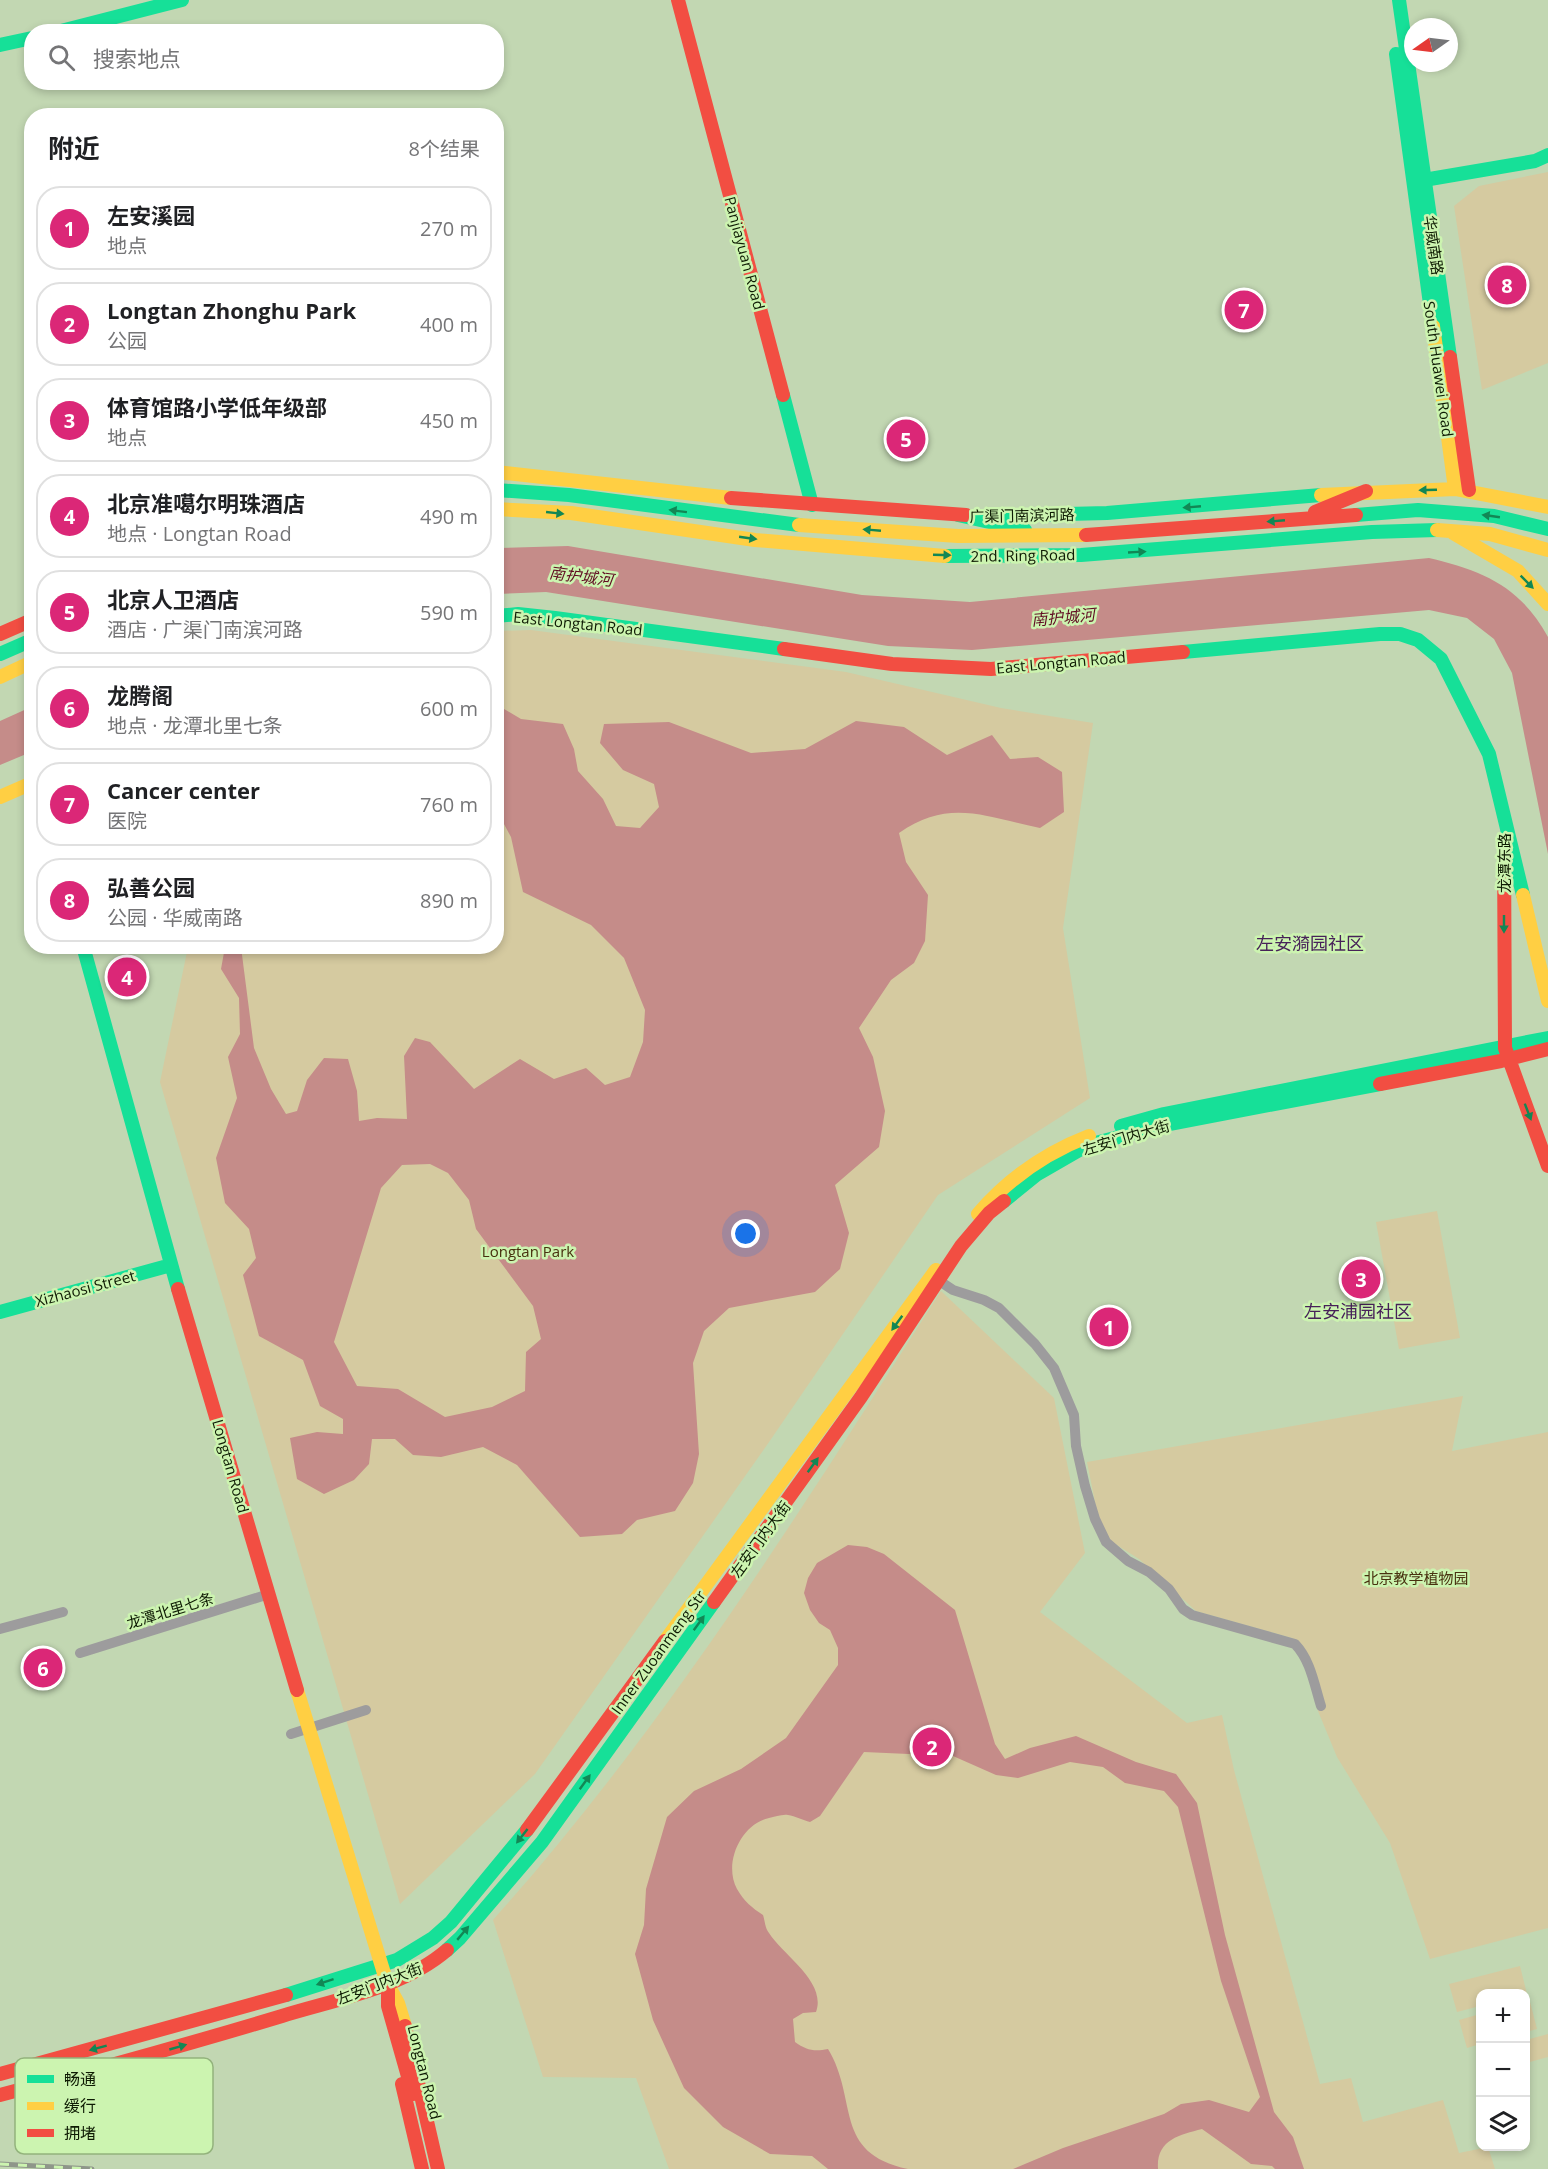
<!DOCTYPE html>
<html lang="zh">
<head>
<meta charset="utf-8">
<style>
  body { margin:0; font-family:"Open Sans","Noto Sans SC",sans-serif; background:#f2f2f2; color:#202124 }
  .controls { position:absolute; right:18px; bottom:18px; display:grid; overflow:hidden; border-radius:12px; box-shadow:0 3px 9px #0003 }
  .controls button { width:54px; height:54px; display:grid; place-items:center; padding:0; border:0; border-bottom:2px solid #e0e0e0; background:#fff; color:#202124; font:30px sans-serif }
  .compass { position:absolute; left:1404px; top:18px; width:54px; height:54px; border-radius:50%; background:#fff; box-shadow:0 3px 9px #0003; rotate:256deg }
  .you { position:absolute; left:746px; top:1234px; width:21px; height:21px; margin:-15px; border:4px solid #fff; border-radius:50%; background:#1a73e8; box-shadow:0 0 0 9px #1a73e833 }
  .badge { display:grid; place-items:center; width:39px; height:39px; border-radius:50%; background:#db2777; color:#fff; font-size:20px; font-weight:700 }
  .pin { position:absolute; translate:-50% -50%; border:3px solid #fff; box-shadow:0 2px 6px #0006 }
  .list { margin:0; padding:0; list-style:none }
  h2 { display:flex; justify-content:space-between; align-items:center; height:78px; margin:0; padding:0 24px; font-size:26px }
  h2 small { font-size:20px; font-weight:400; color:#757577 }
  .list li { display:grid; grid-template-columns:39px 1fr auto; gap:18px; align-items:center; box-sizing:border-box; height:84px; margin:0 12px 12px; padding:0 12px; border:2px solid #e0e0e0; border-radius:24px }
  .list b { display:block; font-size:22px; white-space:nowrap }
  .list p { margin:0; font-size:20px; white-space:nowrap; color:#757577 }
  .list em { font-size:20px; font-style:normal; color:#757577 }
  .icon { flex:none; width:33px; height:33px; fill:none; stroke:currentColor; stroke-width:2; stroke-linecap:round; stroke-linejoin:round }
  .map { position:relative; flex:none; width:1548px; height:2169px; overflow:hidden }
  .search { position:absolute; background:#fff; box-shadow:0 3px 9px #0003; left:24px; top:24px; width:480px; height:66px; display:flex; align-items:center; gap:15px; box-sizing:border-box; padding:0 21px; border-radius:24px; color:#757577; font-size:22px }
  .panel { position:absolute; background:#fff; box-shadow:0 3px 9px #0003; left:24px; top:108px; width:480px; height:846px; border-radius:24px }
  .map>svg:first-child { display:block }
  .green { fill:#d5caa0 }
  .water { fill:#c58c89; fill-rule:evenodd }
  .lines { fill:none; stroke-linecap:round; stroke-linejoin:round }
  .street { stroke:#9d9c9d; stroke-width:10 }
  .fast { stroke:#16e098; stroke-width:14 }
  .slow { stroke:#ffcf43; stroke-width:14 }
  .jam { stroke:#f24e42; stroke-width:14 }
  .rail-casing { stroke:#8f968a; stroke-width:5 }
  .rail { stroke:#ccf4b0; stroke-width:3; stroke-dasharray:9; stroke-linecap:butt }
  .oneway { fill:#128755 }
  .labels { text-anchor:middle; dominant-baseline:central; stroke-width:5; stroke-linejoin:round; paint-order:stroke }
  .street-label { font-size:15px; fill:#0e1b03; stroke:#ccf4b0 }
  .park-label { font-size:15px; fill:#48310f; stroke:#ccf4b0 }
  .water-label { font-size:16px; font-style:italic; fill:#600c22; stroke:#ccf4b0 }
  .quarter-label { font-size:18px; fill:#472259; stroke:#ccf4b0 }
  .key { fill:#ccf4b0; stroke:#93b37c; stroke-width:1.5 }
  .key-label { font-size:16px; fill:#0e1b03 }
</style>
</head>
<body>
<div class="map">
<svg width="1548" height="2169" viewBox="0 0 1548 2169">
  <rect width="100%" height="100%" fill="#c2d7b2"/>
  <!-- green -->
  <path class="green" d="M1548 172V363L1482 390 1454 206 1479 186Z
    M531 630 846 672 1001 708 1093 723 1063 928 1090 1098 938 1195 767 1445 535 1774 400 1904 160 1082 188 947 496 946 497 631Z
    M1437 1211 1460 1338 1399 1349 1376 1222Z
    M941 1291 1054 1398 1085 1553 1040 1612 1187 1723 1222 1715 1234 1770 1320 2084 1351 2078 1363 2122 1443 2100 1459 2153 1488 2147 1495 2169H669L636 2078 543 2077 493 1920C665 1728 803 1507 941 1291Z
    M1463 1396 1452 1451 1548 1432V1928L1430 1959 1390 1843 1337 1757 1318 1711 1302 1646 1292 1638 1196 1611 1139 1559 1109 1540 1098 1517 1087 1462Z
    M1520 1966 1527 1994H1480V2006L1457 2012 1449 1984Z
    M1530 2002 1537 2029 1526 2032V2003Z
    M1480 2014V2044L1467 2048 1459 2020Z
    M1548 2034V2057L1526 2063V2040Z"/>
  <!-- water -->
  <path class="water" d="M568 546 862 595 970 602 1429 558C1483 571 1520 586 1548 637V854L1512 673 1494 639 1467 618 1429 610 972 650 888 646 546 592 497 594V548Z
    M499 706 521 719 563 724 574 749 578 771 603 799 616 826 640 828 659 807 654 784 623 770 600 743 604 724 669 722 751 753 805 749 856 721 904 727 947 755 992 735 1010 759 1038 757 1062 772 1064 812 1040 828C985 817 949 798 899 833L906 862 928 895 925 941 914 963 891 980 859 1028 873 1057 885 1111 879 1147 835 1185 849 1233 840 1269 815 1292 729 1308 704 1331 693 1363 699 1454 693 1483 675 1511 637 1520 622 1534 580 1537 517 1465 483 1447 441 1457 413 1455 395 1439H372L369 1464 354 1480 324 1494 297 1479 290 1438 317 1432 343 1434V1419L320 1406 303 1360 259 1336 243 1275 256 1258 249 1229 225 1203 216 1158 237 1098 228 1057 240 1034 239 998 221 969 225 947H241L254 1048 271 1089 286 1114 297 1111 307 1080 324 1058 348 1059 357 1091 359 1121 377 1118 407 1119 404 1056 415 1038 430 1042 474 1089 520 1059 554 1079 586 1068 605 1085 630 1077 643 1042 645 1010 624 958 591 925 523 892 511 837 497 811 496 708ZM430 1164 448 1173 469 1200 476 1229 533 1306 541 1339 526 1352 525 1391 492 1407 445 1417 398 1389 357 1386 334 1342 381 1188 402 1165Z
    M31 707V752L0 765V721Z
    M848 1545 867 1547 884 1554 955 1610 995 1744 1005 1759 1030 1748 1076 1736 1136 1762 1176 1774 1197 1803 1225 1935 1274 2112 1293 2137 1304 2169H1275L1272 2166 1251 2164 1202 2129C1179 2135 1156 2140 1158 2169H1013L1063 2148 1164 2114 1181 2104 1209 2100 1249 2112 1260 2097 1221 1981 1178 1807 1164 1791 1125 1783 1103 1767 1070 1762 1018 1778 996 1775 953 1756 864 1752 820 1816 810 1822C803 1820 795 1816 788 1815 782 1814 775 1817 769 1818 741 1824 723 1863 737 1889 744 1901 752 1908 763 1915 765 1921 765 1928 769 1933 783 1955 827 1982 816 2012L803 2013 793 2019 795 2042C806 2050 814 2052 828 2049 859 2100 832 2153 908 2169H828L812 2156 770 2154 723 2127 684 2088 653 2020 635 1954 644 1925 646 1889 667 1817 694 1791 741 1769 786 1738 838 1665V1648L830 1630 819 1623 810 1610 804 1593 808 1578 817 1563Z"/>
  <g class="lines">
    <!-- street -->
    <path class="street" d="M932 1276 953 1290 984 1300 999 1308 1035 1344 1054 1368 1074 1415 1076 1446 1085 1486 1095 1519 1106 1542 1128 1561 1149 1572 1169 1589 1183 1609 1192 1615 1295 1644C1311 1661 1314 1684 1321 1706
      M0 1629 63 1612
      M80 1653 269 1594
      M291 1734 366 1710"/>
    <!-- fast -->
    <path class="fast" d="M1399 0 1450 357
      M57 32 182 0
      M0 45 32 38
      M1396 54 1433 326
      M1424 180 1535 161 1548 155
      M783 395 812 505
      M496 490 569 495 799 525
      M958 515 1025 530
      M1356 515 1418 510 1494 516 1548 529
      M985 516 1107 513 1321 495
      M945 556 1081 555 1372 532 1437 530
      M496 616 518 614 555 618 784 649
      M1183 652 1380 634H1400L1418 640 1441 659 1489 754 1523 895
      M0 654 32 640
      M83 946 178 1289
      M1121 1126 1164 1114 1548 1038
      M1004 1201 1036 1175 1088 1145 1164 1125 1380 1084
      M0 1312 171 1265
      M447 1950 460 1938 542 1842 714 1602
      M286 1995 397 1960 433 1938 451 1922 527 1830"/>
    <!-- slow -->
    <path class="slow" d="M1433 326 1455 489
      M496 472 731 498
      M1321 495 1455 489 1548 507
      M496 509 571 513 755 540 945 556
      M799 525 958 536 1086 535
      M1437 530 1490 534 1548 550
      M1453 533 1518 571 1548 604
      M0 677 32 662
      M0 797 32 783
      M1523 895 1548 1001
      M978 1214C1009 1178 1045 1153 1089 1136
      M665 1641 936 1270
      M297 1690 387 1983 398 2003 405 2026"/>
    <!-- jam -->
    <path class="jam" d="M678 0 783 395
      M1450 357 1469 490
      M731 498 966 515
      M1315 512 1366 491
      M1086 535 1356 515
      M0 634 32 620
      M784 649 892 664 991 669 1183 652
      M1504 844 1505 1048 1548 1166
      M1380 1084 1501 1061 1548 1049
      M178 1289 297 1690
      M714 1602 861 1397 961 1246 989 1213 1004 1201
      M527 1830 665 1641
      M388 1988V2006L413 2094
      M405 2026 438 2169
      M0 2074 286 1995
      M402 2084 422 2169
      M0 2095C95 2070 189 2044 282 2016 337 1999 403 1988 447 1950"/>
    <!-- rail casing -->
    <g class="rail-casing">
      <path id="rail" d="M0 2164 92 2169"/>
    </g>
    <!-- rail -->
    <use href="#rail" class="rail"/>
  </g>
  <!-- one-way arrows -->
  <defs><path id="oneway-solid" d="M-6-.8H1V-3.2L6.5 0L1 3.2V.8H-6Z" transform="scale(1.5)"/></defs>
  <g class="oneway">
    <use href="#oneway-solid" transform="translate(1428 490) rotate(178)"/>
    <use href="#oneway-solid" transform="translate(1192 507) rotate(175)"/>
    <use href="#oneway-solid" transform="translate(678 511) rotate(-173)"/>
    <use href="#oneway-solid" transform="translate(555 513) rotate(6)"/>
    <use href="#oneway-solid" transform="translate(1491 516) rotate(-172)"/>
    <use href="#oneway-solid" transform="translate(1276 521) rotate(175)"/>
    <use href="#oneway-solid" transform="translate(872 530) rotate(-175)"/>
    <use href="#oneway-solid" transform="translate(748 538) rotate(8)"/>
    <use href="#oneway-solid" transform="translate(1137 552) rotate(-3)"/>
    <use href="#oneway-solid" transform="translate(942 555) rotate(2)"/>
    <use href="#oneway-solid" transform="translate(1527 582) rotate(45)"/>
    <use href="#oneway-solid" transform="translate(1504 924) rotate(90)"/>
    <use href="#oneway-solid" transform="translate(1528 1112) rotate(69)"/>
    <use href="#oneway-solid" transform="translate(897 1323) rotate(126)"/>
    <use href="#oneway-solid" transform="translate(813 1465) rotate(-54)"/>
    <use href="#oneway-solid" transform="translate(699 1623) rotate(-54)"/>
    <use href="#oneway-solid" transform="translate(585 1782) rotate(-54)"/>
    <use href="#oneway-solid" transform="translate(522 1836) rotate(128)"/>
    <use href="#oneway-solid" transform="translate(463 1933) rotate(-50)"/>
    <use href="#oneway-solid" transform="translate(325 1982) rotate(162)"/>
    <use href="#oneway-solid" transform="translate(178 2047) rotate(-16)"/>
    <use href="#oneway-solid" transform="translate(98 2048) rotate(165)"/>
  </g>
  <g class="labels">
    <!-- street labels -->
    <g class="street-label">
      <text transform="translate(1434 245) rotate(82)">华威南路</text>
      <text transform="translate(745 253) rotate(75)">Panjiayuan Road</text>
      <text transform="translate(1439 369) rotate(82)">South Huawei Road</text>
      <text transform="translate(1022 515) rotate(-1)">广渠门南滨河路</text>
      <text transform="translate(1023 555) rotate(-1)">2nd. Ring Road</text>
      <text transform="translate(578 623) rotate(6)">East Longtan Road</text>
      <text transform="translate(1061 662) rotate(-5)">East Longtan Road</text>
      <text transform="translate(1504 863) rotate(-90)">龙潭东路</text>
      <text transform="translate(1126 1137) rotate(-16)">左安门内大街</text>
      <text transform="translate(85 1288) rotate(-15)">Xizhaosi Street</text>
      <text transform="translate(231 1466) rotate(74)">Longtan Road</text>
      <text transform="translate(760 1539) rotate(-54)">左安门内大街</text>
      <text transform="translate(170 1610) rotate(-17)">龙潭北里七条</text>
      <text transform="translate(658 1652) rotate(-54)">Inner Zuoanmeng Str</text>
      <text transform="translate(379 1983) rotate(-21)">左安门内大街</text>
      <text transform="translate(425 2072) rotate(76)">Longtan Road</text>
    </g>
    <!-- park labels -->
    <g class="park-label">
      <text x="528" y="1251">Longtan Park</text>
      <text x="1416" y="1578">北京教学植物园</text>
    </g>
    <!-- water labels -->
    <g class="water-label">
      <text transform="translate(581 576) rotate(7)">南护城河</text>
      <text transform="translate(1063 617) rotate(-5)">南护城河</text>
    </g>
    <!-- quarter labels -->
    <g class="quarter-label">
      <text x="1310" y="943">左安漪园社区</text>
      <text x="1358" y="1311">左安浦园社区</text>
    </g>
  </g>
  <!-- legend -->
  <rect x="15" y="2058" width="198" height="96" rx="9" class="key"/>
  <rect x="27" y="2075" width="27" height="8" fill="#16e098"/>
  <rect x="27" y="2102" width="27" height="8" fill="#ffcf43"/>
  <rect x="27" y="2129" width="27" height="8" fill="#f24e42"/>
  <g class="key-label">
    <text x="64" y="2085">畅通</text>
    <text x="64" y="2112">缓行</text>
    <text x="64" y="2139">拥堵</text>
  </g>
</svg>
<div class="controls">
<button>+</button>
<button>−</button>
<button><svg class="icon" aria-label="layers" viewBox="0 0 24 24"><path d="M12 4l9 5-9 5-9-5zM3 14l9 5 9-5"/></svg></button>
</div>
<svg class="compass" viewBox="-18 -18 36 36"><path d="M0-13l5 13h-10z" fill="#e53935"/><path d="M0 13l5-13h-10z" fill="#757577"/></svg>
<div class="you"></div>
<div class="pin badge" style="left:1109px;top:1327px">1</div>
<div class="pin badge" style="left:932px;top:1747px">2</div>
<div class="pin badge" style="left:1361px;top:1279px">3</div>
<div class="pin badge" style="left:127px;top:977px">4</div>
<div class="pin badge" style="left:906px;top:439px">5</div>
<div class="pin badge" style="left:43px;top:1668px">6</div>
<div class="pin badge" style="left:1244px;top:310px">7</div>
<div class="pin badge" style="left:1507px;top:285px">8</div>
<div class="search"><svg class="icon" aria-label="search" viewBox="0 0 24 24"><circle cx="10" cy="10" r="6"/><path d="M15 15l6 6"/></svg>搜索地点</div>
<section class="panel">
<h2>附近<small>8个结果</small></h2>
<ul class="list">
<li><span class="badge">1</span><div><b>左安溪园</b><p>地点</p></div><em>270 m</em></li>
<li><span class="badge">2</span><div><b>Longtan Zhonghu Park</b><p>公园</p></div><em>400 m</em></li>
<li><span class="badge">3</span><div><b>体育馆路小学低年级部</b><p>地点</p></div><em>450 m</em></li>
<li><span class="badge">4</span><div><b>北京准噶尔明珠酒店</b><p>地点 · Longtan Road</p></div><em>490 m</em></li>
<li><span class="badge">5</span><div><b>北京人卫酒店</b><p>酒店 · 广渠门南滨河路</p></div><em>590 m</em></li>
<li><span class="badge">6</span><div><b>龙腾阁</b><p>地点 · 龙潭北里七条</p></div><em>600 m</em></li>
<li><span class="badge">7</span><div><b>Cancer center</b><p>医院</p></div><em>760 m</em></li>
<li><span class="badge">8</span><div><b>弘善公园</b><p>公园 · 华威南路</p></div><em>890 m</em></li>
</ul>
</section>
</div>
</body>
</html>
